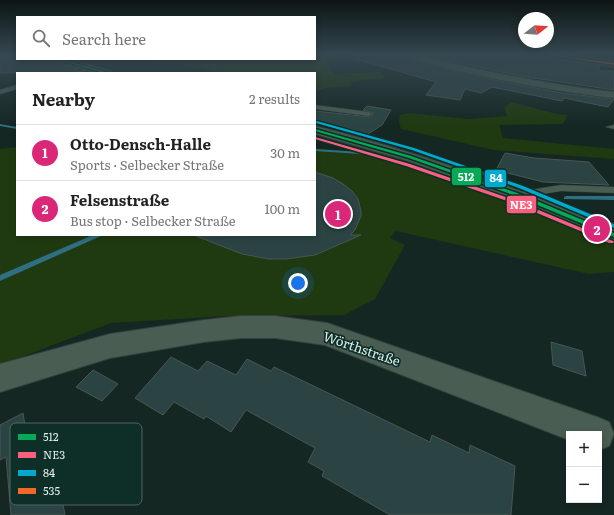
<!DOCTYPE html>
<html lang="en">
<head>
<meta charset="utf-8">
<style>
  body { margin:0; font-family:Literata,serif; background:#f2f2f2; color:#222 }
  .controls { position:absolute; right:12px; bottom:12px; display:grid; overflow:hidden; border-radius:0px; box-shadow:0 2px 6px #0003 }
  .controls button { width:36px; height:36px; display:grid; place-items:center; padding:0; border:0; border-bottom:1px solid #e0e0e0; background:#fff; color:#222; font:20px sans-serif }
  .compass { position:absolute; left:518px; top:12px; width:36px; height:36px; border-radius:50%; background:#fff; box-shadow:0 2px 6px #0003; rotate:73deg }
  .you { position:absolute; left:298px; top:283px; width:14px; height:14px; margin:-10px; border:3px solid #fff; border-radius:50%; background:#1a73e8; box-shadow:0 0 0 6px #1a73e833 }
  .badge { display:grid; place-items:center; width:26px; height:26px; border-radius:50%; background:#db2777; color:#fff; font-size:13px; font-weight:700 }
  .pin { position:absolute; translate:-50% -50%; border:2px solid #fff; box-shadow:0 1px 4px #0006 }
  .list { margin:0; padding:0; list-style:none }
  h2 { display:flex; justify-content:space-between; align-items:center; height:52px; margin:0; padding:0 16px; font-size:17px }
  h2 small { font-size:13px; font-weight:400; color:#767676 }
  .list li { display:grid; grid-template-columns:26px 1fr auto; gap:12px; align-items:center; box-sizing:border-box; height:56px; padding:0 16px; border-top:1px solid #e0e0e0 }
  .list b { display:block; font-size:15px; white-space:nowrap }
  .list p { margin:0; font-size:13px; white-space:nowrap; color:#767676 }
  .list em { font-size:13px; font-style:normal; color:#767676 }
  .icon { flex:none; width:22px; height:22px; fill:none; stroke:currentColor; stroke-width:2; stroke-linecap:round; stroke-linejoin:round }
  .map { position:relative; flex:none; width:614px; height:515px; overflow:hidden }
  .search { position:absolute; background:#fff; box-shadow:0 2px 6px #0003; left:16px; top:16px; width:300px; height:44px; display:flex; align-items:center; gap:10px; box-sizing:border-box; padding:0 14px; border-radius:0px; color:#767676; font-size:15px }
  .panel { position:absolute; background:#fff; box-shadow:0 2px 6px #0003; left:16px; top:72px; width:300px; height:164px; border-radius:0px }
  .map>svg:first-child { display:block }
  .green { fill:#1f3a11 }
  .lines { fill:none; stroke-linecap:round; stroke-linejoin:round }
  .stream { fill:#2e6f82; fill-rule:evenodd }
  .building { fill:#2b4443; stroke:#485654 }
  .lane-casing { stroke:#33413e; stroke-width:1 }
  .street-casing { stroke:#33413e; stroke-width:2 }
  .secondary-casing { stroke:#33413e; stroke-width:2 }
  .lane { fill:#495d53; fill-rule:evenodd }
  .street { fill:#495d53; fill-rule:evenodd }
  .secondary { fill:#415b4f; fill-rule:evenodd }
  .bus-1-casing { stroke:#0e2e28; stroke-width:3 }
  .bus-2-casing { stroke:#0e2e28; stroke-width:3 }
  .bus-3-casing { stroke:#0e2e28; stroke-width:3 }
  .bus-4-casing { stroke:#0e2e28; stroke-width:3 }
  .bus-1 { fill:#06aa56; fill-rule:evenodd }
  .bus-2 { fill:#f8607d; fill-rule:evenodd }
  .bus-3 { fill:#00a9ce; fill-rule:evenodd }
  .bus-4 { fill:#f36827; fill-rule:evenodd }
  .labels { text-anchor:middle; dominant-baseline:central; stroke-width:3.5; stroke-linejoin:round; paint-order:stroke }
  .near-street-label { font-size:13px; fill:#dcede8; stroke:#0e2e28 }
  .key { fill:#0e2e28; stroke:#4c6762; stroke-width:1 }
  .key-label { font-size:11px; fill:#dcede8 }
  .line-badge { stroke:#0e2e28; stroke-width:1.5 }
  .badge-label { font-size:11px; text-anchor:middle; font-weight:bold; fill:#fff }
</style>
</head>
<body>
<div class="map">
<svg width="614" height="515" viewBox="0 0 614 515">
  <rect width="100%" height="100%" fill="#152723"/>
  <!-- green -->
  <path class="green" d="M315 54H328H327L341 58 326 61 334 74 379 72 385 77 379 79 353 81 351 86 326 88 315 91V73H223L181 64 140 59H315Z
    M511 102 557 114 568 115 563 124 499 125 503 138 614 149V159L494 150 401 129 399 122 400 115 410 113 469 119 507 116 504 107Z
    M17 147V235H315V148L395 156 513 196 614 239V272L589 274 396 231 390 238 405 245 375 299 344 315 226 316 111 323 0 365V149Z"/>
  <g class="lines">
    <!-- stream -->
    <path class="stream" d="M0 124 17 127V129L0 126Z
      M315 149 375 153 413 164 469 186 466 188 464 187 409 166 375 155 315 151Z
      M566 196H614V200L564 199V197Z
      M93 235H102L101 236 0 281V275Z"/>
  </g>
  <!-- building -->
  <path class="building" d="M357 54H401L403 57 421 63 495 80 562 93 614 99 608 107 564 98 562 101 492 87 481 93 465 89 460 100 426 95 436 82 356 59Z
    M418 54H538L543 57 600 66 598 71H614V90L520 76Z
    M17 58V59H52L54 62 78 69 69 73H0V60Z
    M367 106 391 110 382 125 368 134 315 119V111L370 117 373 114V113L363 110Z
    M505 153 534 158 589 162 609 185 543 182 496 170Z
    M315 172 333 178 343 184 352 191 358 199 361 211V216L355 230 350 235H361L315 255 286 259H269L242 254 196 236 315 235Z
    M551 342 582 351 586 376 553 365Z
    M171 357 198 371 207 361 236 375 247 359 271 371 274 367 430 442 432 435 469 453 470 445 515 466 511 515H390L322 476 324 471 308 462 315 448 246 410 231 432 206 416 204 419 174 402 163 415 135 398Z
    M93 370 118 384 102 401 76 387Z
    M23 413 28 445 50 433 53 448 68 439 79 489 62 499 65 515H11L6 457 0 460V425Z"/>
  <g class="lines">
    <!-- lane casing -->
    <g class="lane-casing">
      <path id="lane" d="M17 54V56L0 59V57Z
        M92 68 94 70 73 73V72Z
        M17 85V89L0 94V90Z
        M315 105 369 112 372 114 369 116 315 109Z
        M614 125V129L606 127Z
        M561 185 614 187V193L561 191 518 198 514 195 518 192Z"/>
    </g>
    <!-- street casing -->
    <g class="street-casing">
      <path id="street" d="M402 54C417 52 447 63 464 66 514 77 563 86 614 92V98C568 93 523 85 478 75 452 69 427 64 403 56Z
        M539 54H558L614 61V67L543 56Z
        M241 316H275L327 323 597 417 609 422 614 434 609 446 599 450V434H569V440L325 345 275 338H241L204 342 110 358 0 392V364L110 334 204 320Z"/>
    </g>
    <!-- secondary casing -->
    <g class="secondary-casing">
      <path id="secondary" d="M53 59H67L111 71 113 73H97L54 61Z
        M315 126C418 151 516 188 614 228V241L512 199 405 160 315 134Z"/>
    </g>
    <!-- lane -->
    <use href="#lane" class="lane"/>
    <!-- street -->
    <use href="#street" class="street"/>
    <!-- secondary -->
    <use href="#secondary" class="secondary"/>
    <!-- bus-1 casing -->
    <g class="bus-1-casing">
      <path id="bus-1" d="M56 59H60L109 73H105Z
        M315 129 411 156 520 194 614 233V237L516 196 409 158 315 131Z"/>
    </g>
    <!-- bus-2 casing -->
    <g class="bus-2-casing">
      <path id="bus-2" d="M315 137 410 164 517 201 613 241 614 242 613 243H609L513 203 406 166 315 139Z"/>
    </g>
    <!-- bus-3 casing -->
    <g class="bus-3-casing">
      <path id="bus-3" d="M317 121 414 148 523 186 614 224V228L519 188 412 150 316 123 315 122Z"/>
    </g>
    <!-- bus-4 casing -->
    <g class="bus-4-casing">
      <path id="bus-4" d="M542 54H545L614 63V65Z"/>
    </g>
    <!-- bus-1 -->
    <use href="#bus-1" class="bus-1"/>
    <!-- bus-2 -->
    <use href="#bus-2" class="bus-2"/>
    <!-- bus-3 -->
    <use href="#bus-3" class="bus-3"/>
    <!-- bus-4 -->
    <use href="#bus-4" class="bus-4"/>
  </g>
  <!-- sky -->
  <linearGradient id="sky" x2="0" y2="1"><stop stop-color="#0c1513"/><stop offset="0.43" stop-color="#354750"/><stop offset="1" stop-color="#354750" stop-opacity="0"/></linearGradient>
  <rect width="614" height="126" fill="url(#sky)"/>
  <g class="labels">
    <!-- near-street labels -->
    <g class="near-street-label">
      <text transform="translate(362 348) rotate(19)">Wörthstraße</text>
    </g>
  </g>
  <!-- legend -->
  <rect x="10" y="423" width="132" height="82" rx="6" class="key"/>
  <rect x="18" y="434" width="18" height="6" fill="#06aa56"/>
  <rect x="18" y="452" width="18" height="6" fill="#f8607d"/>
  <rect x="18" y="470" width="18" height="6" fill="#00a9ce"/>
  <rect x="18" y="488" width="18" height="6" fill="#f36827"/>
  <g class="key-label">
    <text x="43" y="441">512</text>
    <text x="43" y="459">NE3</text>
    <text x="43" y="477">84</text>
    <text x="43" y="495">535</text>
  </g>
  <g class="line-badge">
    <rect x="451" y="167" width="31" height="19" rx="4" fill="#06aa56"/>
    <rect x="484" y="169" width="23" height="19" rx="4" fill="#00a9ce"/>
    <rect x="506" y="195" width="31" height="19" rx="4" fill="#f8607d"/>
  </g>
  <g class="badge-label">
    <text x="466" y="181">512</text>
    <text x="496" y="182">84</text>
    <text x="521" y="209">NE3</text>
  </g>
</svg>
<div class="controls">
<button>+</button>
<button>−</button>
</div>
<svg class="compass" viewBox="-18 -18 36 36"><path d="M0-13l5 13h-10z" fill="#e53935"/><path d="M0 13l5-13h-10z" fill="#767676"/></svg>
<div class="you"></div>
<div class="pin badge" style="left:338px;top:214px">1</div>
<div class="pin badge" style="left:597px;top:229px">2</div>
<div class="search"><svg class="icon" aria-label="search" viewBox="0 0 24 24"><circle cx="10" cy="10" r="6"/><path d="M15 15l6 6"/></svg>Search here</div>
<section class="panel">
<h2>Nearby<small>2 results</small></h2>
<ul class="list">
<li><span class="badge">1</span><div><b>Otto-Densch-Halle</b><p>Sports · Selbecker Straße</p></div><em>30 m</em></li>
<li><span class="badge">2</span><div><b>Felsenstraße</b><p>Bus stop · Selbecker Straße</p></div><em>100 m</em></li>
</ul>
</section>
</div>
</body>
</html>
